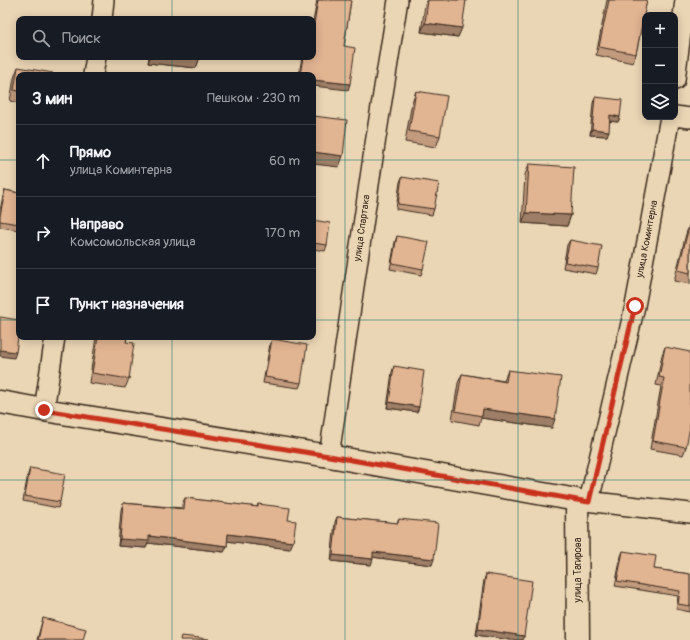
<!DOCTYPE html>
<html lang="ru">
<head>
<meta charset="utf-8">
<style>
  body { margin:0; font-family:Pangolin,sans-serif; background:#20242c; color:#f1f3f6 }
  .controls { position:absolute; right:12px; top:12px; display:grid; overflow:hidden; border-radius:8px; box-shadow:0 2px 10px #0003 }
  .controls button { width:36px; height:36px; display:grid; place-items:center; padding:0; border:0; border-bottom:1px solid #363941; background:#171b24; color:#f1f3f6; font:20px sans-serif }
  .stop { position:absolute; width:12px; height:12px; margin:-9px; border:3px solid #c8321e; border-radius:50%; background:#fff }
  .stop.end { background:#c8321e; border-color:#fff; box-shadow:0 1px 4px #0008 }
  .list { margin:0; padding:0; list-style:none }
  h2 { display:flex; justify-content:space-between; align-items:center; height:52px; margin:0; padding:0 16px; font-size:17px }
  h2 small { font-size:13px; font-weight:400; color:#9ea1a6 }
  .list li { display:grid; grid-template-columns:26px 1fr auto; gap:12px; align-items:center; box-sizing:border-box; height:72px; padding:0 16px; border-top:1px solid #363941 }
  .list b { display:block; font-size:15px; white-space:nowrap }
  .list p { margin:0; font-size:13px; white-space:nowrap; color:#9ea1a6 }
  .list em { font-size:13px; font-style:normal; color:#9ea1a6 }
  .icon { flex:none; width:22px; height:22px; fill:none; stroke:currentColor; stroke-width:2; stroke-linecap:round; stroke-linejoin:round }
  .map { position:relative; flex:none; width:690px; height:640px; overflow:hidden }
  .search { position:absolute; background:#171b24; box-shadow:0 2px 10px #0003; left:16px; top:16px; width:300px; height:44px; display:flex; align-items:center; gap:10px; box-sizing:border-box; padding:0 14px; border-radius:8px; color:#9ea1a6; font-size:15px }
  .panel { position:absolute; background:#171b24; box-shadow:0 2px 10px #0003; left:16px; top:72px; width:300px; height:268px; border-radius:8px }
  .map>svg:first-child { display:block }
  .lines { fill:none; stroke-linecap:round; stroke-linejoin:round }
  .street-casing { stroke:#3b2a1e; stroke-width:22 }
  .secondary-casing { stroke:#3b2a1e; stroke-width:25 }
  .street { stroke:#ead5b4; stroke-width:19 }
  .secondary { stroke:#ead5b4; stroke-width:22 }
  .wall { fill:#c29b7e; stroke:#3b2a1e }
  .shaded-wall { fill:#9e7e66; stroke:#3b2a1e }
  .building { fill:#e1b492; stroke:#3b2a1e }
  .route { stroke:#c8321e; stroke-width:5 }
  .grid { fill:none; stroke:#0f766e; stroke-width:1; stroke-opacity:0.55 }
  .labels { text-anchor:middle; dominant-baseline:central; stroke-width:3; stroke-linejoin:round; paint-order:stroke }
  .street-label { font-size:10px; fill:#3b2a1e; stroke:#ead5b4 }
</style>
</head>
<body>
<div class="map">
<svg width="690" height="640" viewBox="0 0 690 640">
  <rect width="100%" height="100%" fill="#ead5b4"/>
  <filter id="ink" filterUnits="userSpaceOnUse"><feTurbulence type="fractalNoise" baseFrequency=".025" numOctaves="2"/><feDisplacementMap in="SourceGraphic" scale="8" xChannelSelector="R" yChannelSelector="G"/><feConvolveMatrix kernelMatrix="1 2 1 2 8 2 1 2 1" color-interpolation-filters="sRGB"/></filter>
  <g filter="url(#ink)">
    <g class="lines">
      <!-- street casing -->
      <g class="street-casing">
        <path id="street" d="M102 19 104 0
          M93 75 96 57
          M675 80 685 0
          M675 116 690 118
          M44 410 55 337
          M329 456 375 144 398 0
          M577 500 690 513
          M589 501 635 306 670 117"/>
      </g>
      <!-- secondary casing -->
      <g class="secondary-casing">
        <path id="secondary" d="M0 402 44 410 329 456 577 500 578 640"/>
      </g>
      <!-- street -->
      <use href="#street" class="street"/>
      <!-- secondary -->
      <use href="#secondary" class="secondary"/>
    </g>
    <!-- wall -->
    <path class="wall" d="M317 0H351L344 46 348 90 313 75H299L302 57H313V22Z
      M427 0H466L458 37 421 32 425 5Z
      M607 0H647L636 54 633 63 596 55Z
      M149 57H200L196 68 148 63Z
      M18 67 19 75V103L10 101 14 78Z
      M416 91 440 136 436 147 405 142 412 102Z
      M595 97 620 117 618 122 610 121 607 136 590 135 593 103Z
      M529 164 571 215 567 226 522 223 525 175Z
      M402 177 434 209 432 215 396 209 400 182Z
      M5 190 19 193V230L0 227V210L3 196Z
      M313 220 327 245 325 251 313 249Z
      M690 223V284L674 281 686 234Z
      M397 236 423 269 421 275 390 269 395 242Z
      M570 240 598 268 596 274 563 268 567 245Z
      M96 337H127L126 342 129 379 125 388 89 383Z
      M272 339 301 383 299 388 263 383 270 344Z
      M665 347 686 447 683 455 650 449 661 386 656 385 662 355Z
      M394 366 419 407 417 412 387 408 392 372Z
      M508 370 552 428 481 418 479 425 452 420 458 383 462 374 504 381Z
      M30 468 60 502 58 508 23 501 28 474Z
      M185 498 257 507 258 504 288 520 290 549 227 541V546L224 552 148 543 146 548 118 546 121 510 123 503 182 508V504Z
      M337 517 397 523 399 519 432 565 373 557 371 565 331 561 335 522Z
      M623 551 654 569 690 574V612L676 609 678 596 615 586 621 556Z
      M486 574 524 636 523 640H511L476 635 484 580Z
      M43 618 83 640H37Z"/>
    <!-- shaded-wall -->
    <path class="shaded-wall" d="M425 23 462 28 458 37 421 32Z
      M150 57H200L196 68 148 63Z
      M313 80 350 84 348 90 313 86Z
      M610 115 620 117 618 122 608 121Z
      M592 129 609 131 607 136 590 135Z
      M313 152 343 156 339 167 313 164Z
      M526 213 571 215 567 226 522 223Z
      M0 350 16 352 14 358 0 356Z
      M389 402 419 407 417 412 387 408Z
      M483 409 555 419 552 428 481 418Z
      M228 534 293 542 290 549 226 541Z
      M149 536 227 546 224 552 148 543 146 548 118 546 120 539Z
      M373 552 434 559 432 565 371 557Z
      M333 555 373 559 371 565 331 561Z
      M478 629 524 636 523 640H511L476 635Z"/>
    <!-- building -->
    <path class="building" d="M318 0H351L344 46 355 48 350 84 313 80V75H300L303 57H313V29Z
      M428 0H466L462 28 425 23Z
      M609 0H647L636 54 599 47Z
      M18 67 53 73 52 75H19V91L14 90Z
      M416 91 447 96 440 136 409 131Z
      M595 97 622 100 620 117 610 115 609 131 592 129Z
      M313 116 347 120 343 156 313 152Z
      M529 164 574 167 571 215 526 213Z
      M402 177 439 183 434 209 398 204Z
      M5 190 19 193V224L0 221V216Z
      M313 220 330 223 327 245 313 243Z
      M690 223V273L678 270Z
      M397 236 429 242 423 269 392 263Z
      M570 240 602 246 598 268 565 262Z
      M0 317 19 320V330L16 352 0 350Z
      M98 337H127L126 342 134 343 129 379 92 373Z
      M272 339 307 345 301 383 265 377Z
      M665 347 690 352V427L686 447 653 441 664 378 659 377Z
      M394 366 424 371 419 407 389 402Z
      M508 370 561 377 555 419 483 409 482 416 455 411 462 374 506 382Z
      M30 468 65 474 60 502 25 496Z
      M185 498 258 507V504L290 508 288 520 296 521 293 542 228 534 227 546 149 536V541L120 539 123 503 184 509Z
      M337 517 398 523 399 519 438 523 434 559 373 552V559L333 555Z
      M623 551 656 556 654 569 690 574V606L678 604 680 591 617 581Z
      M486 574 532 581 524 636 478 629Z
      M43 618 86 629 83 640H38Z
      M181 636 209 639 208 640H180Z"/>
  </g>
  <g class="lines" filter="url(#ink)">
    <!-- route -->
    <path class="route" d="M44 410 329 456 577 500 589 502 635 306"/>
  </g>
  <!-- grid -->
  <path class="grid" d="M172 0V19M345 0V640M518 0V640M172 57V75M0 160H19M313 160H690M0 320H19M313 320H690M172 337V640M0 480H690"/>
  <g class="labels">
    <!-- street labels -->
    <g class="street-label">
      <text transform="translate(362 228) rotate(-82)">улица Спартака</text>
      <text transform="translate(647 239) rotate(-79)">улица Коминтерна</text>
      <text transform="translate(578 570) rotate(-90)">улица Тагирова</text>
    </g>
  </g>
</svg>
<div class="controls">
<button>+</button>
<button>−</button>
<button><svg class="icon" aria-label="layers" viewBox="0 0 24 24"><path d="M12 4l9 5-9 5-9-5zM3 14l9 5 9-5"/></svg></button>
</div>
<div class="stop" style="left:635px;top:306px"></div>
<div class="stop end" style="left:44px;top:410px"></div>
<div class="search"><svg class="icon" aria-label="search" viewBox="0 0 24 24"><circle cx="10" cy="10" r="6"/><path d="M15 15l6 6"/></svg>Поиск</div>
<section class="panel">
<h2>3 мин<small>Пешком · 230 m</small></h2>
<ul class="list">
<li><svg class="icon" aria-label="ahead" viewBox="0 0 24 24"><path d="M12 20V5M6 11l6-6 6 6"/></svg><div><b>Прямо</b><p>улица Коминтерна</p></div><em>60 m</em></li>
<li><svg class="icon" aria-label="right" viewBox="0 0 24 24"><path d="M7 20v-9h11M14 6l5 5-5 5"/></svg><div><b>Направо</b><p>Комсомольская улица</p></div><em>170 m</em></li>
<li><svg class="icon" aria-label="arrive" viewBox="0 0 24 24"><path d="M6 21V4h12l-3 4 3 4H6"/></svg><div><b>Пункт назначения</b></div></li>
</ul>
</section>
</div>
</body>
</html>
